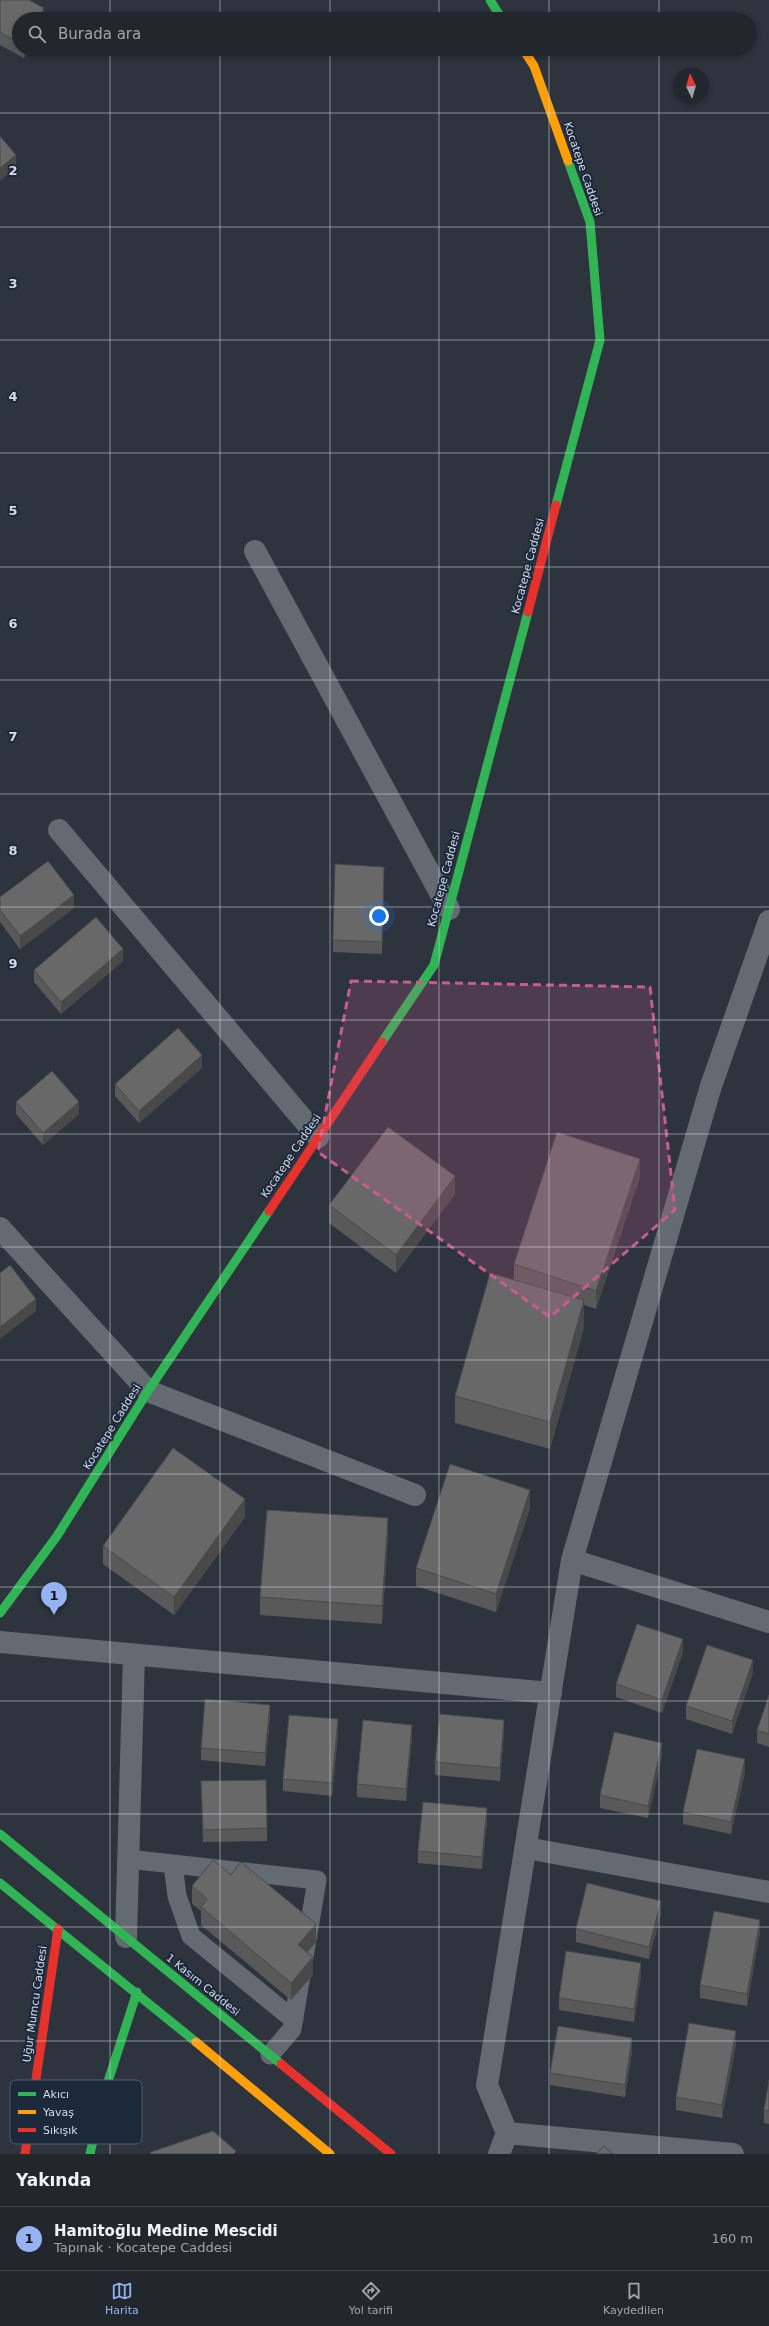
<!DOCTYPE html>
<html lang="tr">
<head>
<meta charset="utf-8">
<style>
  body { margin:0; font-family:"DejaVu Sans",sans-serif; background:#2a2f36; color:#f1f3f6 }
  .compass { position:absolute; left:673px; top:68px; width:36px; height:36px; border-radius:50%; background:#22272e; box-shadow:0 2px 6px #0003; rotate:355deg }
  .you { position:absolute; left:379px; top:916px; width:14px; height:14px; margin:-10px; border:3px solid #fff; border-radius:50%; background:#1a73e8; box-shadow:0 0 0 6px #1a73e833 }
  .badge { display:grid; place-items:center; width:26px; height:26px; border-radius:50%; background:#95b2f1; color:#111; font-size:13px; font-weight:700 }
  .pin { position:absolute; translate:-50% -33px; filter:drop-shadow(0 1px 2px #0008) }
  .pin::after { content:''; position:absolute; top:21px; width:14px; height:12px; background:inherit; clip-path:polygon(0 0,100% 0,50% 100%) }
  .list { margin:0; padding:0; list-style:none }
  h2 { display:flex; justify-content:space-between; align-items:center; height:52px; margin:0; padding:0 16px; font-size:17px }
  h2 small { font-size:13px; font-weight:400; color:#a2a5aa }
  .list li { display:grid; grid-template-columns:26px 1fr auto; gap:12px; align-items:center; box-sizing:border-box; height:64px; padding:0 16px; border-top:1px solid #3f444a }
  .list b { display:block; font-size:15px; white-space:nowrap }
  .list p { margin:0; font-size:13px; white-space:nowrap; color:#a2a5aa }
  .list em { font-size:13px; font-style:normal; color:#a2a5aa }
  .icon { flex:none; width:22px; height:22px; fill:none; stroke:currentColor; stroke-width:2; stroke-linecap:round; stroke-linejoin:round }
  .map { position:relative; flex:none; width:769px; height:2154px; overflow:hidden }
  .search { position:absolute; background:#22272e; box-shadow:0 2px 6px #0003; left:12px; right:12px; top:12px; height:44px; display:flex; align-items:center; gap:10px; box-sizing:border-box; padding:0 14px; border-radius:22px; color:#a2a5aa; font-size:15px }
  .sheet { height:116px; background:#22272e }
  nav { display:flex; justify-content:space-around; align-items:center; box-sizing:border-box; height:56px; border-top:1px solid #3f444a; background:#22272e; font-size:11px; color:#a2a5aa }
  nav a { display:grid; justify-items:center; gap:2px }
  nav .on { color:#95b2f1 }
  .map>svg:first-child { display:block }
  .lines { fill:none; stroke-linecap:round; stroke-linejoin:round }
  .lane { stroke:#646a72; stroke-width:19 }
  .street { stroke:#646a72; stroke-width:22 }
  .fast { stroke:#30b455; stroke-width:9 }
  .slow { stroke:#ff9f0a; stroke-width:9 }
  .jam { stroke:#e5322d; stroke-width:9 }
  .wall { fill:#5a595a }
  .shaded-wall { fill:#4a494a }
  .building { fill:#696869; stroke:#4a494a }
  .marked { fill:#c85d8c; fill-opacity:0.2; stroke:#c85d8c; stroke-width:3; stroke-dasharray:8 5; stroke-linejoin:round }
  .grid { fill:none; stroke:#d4dce8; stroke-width:1; stroke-opacity:0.55 }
  .labels { text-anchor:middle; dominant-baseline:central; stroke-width:4; stroke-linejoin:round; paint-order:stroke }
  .street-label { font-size:11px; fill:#d4dce8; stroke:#1c293b }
  .key { fill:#1c293b; stroke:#535f6f; stroke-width:1 }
  .key-label { font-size:11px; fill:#d4dce8 }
  .grid-label { font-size:13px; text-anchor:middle; font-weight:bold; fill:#d4dce8; stroke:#1c293b; stroke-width:4; stroke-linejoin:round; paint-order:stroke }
</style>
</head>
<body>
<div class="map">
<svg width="769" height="2154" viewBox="0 0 769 2154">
  <rect width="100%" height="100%" fill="#2d343e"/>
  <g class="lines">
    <!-- lane -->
    <path class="lane" d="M128 1859 317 1880 292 2029 270 2055
      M173 1864 177 1896 191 1936 294 2020"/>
    <!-- street -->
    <path class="street" d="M255 551 449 909
      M59 830 318 1137
      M0 1228 148 1391 415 1495
      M572 1560 769 1622
      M0 1642 551 1693
      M526 1848 769 1892
      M126 1937 134 1655
      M507 2133 733 2154
      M499 2154 507 2133 487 2085 572 1560 711 1086 769 921"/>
    <!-- fast -->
    <path class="fast" d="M490 0 502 19
      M556 505 600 340 590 222 568 161
      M382 1042 434 965 528 612
      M0 1613 57 1536 148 1391 269 1211
      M0 1834 281 2064
      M0 1883 196 2042
      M90 2154 102 2100 137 1992"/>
    <!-- slow -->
    <path class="slow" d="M523 49 534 66 568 161
      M196 2042 330 2154"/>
    <!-- jam -->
    <path class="jam" d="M528 612 556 505
      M269 1211 382 1042
      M281 2064 391 2154
      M25 2154 58 1929"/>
  </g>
  <!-- wall -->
  <path class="wall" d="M0 0 44 19H19V49H29L24 58 0 45Z
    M384 879 382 954 333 952V940Z
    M0 897 74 908 20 949 0 922Z
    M123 961 61 1014 34 982V970Z
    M202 1068 139 1123 115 1096V1084Z
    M16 1102 79 1114 43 1145 16 1114Z
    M640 1177 596 1309 584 1305V1327L550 1449 455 1423V1396L514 1280V1264Z
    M455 1194 396 1273 329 1223V1205Z
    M530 1508 496 1612 416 1586V1568Z
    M245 1517 174 1615 103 1564V1546Z
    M388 1536 382 1624 260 1615V1597Z
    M683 1652 662 1713 616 1697V1684Z
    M753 1673 732 1734 686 1719V1706Z
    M769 1695V1747L757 1743V1730Z
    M270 1718 265 1766 201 1760V1748Z
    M338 1732 332 1796 283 1791V1779Z
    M504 1732 500 1781 435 1775V1762Z
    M412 1737 406 1801 357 1797V1784Z
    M662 1755 648 1818 600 1808V1795Z
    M745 1772 731 1834 683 1824V1812Z
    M201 1781 267 1828V1841L203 1842Z
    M487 1821 482 1869 418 1863V1851Z
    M231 1875 316 1942 306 1952 313 1975 291 2000 201 1925V1911L192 1904V1886Z
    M661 1914 649 1959 576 1942V1929Z
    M760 1932 747 2006 700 1998V1985Z
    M641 1976 634 2022 559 2010V1998Z
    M736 2044 722 2118 676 2110V2097Z
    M632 2051 625 2097 550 2085V2073Z
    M769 2080V2124L764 2123V2110Z"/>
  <!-- shaded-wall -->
  <path class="shaded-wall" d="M44 8V19H38Z
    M24 49H29L24 58Z
    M16 155V168L0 181V168Z
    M384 867V879L382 954V942Z
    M74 895V908L20 949V936Z
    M123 949V961L61 1014V1002Z
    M202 1055V1068L139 1123V1111Z
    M79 1102V1114L43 1145V1133Z
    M640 1159V1177L596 1309V1291Z
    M455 1176V1194L396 1273V1255Z
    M36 1299V1311L0 1339V1327Z
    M584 1300V1327L550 1449V1422Z
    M530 1490V1508L496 1612V1594Z
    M245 1499V1517L174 1615V1597Z
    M388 1518V1536L382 1624V1606Z
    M683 1639V1652L662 1713V1700Z
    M753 1660V1673L732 1734V1721Z
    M270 1705V1718L265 1766V1753Z
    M338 1719V1732L332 1796V1783Z
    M504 1720V1732L500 1781V1768Z
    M412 1725V1737L406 1801V1789Z
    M662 1743V1755L648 1818V1806Z
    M745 1759V1772L731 1834V1822Z
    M487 1808V1821L482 1869V1857Z
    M661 1901V1914L649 1959V1947Z
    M760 1920V1932L747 2006V1994Z
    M316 1924V1942L298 1963V1945Z
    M313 1957V1975L291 2000V1983Z
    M641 1963V1976L634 2022V2009Z
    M736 2031V2044L722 2118V2105Z
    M632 2038V2051L625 2097V2085Z"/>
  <!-- building -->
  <path class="building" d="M0 0H29L44 8 38 19H19V43L0 32Z
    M0 136 16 155 0 168Z
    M48 861 74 895 20 936 0 910V897Z
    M335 864 384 867 382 942 333 940Z
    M96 917 123 949 61 1002 34 970Z
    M178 1028 202 1055 139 1111 115 1084Z
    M52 1071 79 1102 43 1133 16 1102Z
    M388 1127 455 1176 396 1255 329 1205Z
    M557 1132 640 1159 596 1291 514 1264Z
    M10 1265 36 1299 0 1327V1273Z
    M490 1273 584 1300 550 1422 455 1396Z
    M173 1448 245 1499 174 1597 103 1546Z
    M450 1464 530 1490 496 1594 416 1568Z
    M267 1510 388 1518 382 1606 260 1597Z
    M637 1624 683 1639 662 1700 616 1684Z
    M707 1645 753 1660 732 1721 686 1706Z
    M769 1695V1734L757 1730Z
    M205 1699 270 1705 265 1753 201 1748Z
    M440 1714 504 1720 500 1768 435 1762Z
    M289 1715 338 1719 332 1783 283 1779Z
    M363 1720 412 1725 406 1789 357 1784Z
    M614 1732 662 1743 648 1806 600 1795Z
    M697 1749 745 1759 731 1822 683 1812Z
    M266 1780 267 1828 203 1830 201 1781Z
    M423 1802 487 1808 482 1857 418 1851Z
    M213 1860 231 1875 241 1862 316 1924 298 1945 313 1957 291 1983 201 1907 207 1899 192 1886Z
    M587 1883 661 1901 649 1947 576 1929Z
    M714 1911 760 1920 747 1994 700 1985Z
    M566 1951 641 1963 634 2009 559 1998Z
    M689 2023 736 2031 722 2105 676 2097Z
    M558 2026 632 2038 625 2085 550 2073Z
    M769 2080V2111L764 2110Z
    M213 2131 236 2151 234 2154H150L151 2152Z
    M604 2146 613 2154H596Z"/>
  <!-- marked area -->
  <path class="marked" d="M351 981 650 987 675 1210 550 1317 318 1152Z"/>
  <!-- grid -->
  <path class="grid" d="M110 0V19M220 0V19M330 0V19M439 0V19M549 0V19M659 0V19M110 49V2154M220 49V2154M330 49V2154M439 49V2154M549 49V2154M659 49V2154M0 113H769M0 227H769M0 340H769M0 453H769M0 567H769M0 680H769M0 794H769M0 907H769M0 1020H769M0 1134H769M0 1247H769M0 1360H769M0 1474H769M0 1587H769M0 1701H769M0 1814H769M0 1927H769M0 2041H769"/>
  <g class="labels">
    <!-- street labels -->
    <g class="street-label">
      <text transform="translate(583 169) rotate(71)">Kocatepe Caddesi</text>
      <text transform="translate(528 566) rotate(-75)">Kocatepe Caddesi</text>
      <text transform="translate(444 879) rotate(-75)">Kocatepe Caddesi</text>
      <text transform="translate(291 1156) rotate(-56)">Kocatepe Caddesi</text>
      <text transform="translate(112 1427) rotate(-58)">Kocatepe Caddesi</text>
      <text transform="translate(203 1985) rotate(39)">1 Kasım Caddesi</text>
      <text transform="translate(35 2004) rotate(-82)">Uğur Mumcu Caddesi</text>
    </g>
  </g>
  <!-- legend -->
  <rect x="10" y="2080" width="132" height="64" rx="6" class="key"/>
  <rect x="18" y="2092" width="18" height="4" fill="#30b455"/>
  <rect x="18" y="2110" width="18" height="4" fill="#ff9f0a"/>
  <rect x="18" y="2128" width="18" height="4" fill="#e5322d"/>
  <g class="key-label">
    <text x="43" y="2098">Akıcı</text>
    <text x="43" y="2116">Yavaş</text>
    <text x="43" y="2134">Sıkışık</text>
  </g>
  <g class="grid-label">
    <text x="13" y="175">2</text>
    <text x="13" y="288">3</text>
    <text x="13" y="401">4</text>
    <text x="13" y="515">5</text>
    <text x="13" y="628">6</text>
    <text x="13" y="741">7</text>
    <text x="13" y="855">8</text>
    <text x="13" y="968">9</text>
  </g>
</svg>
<svg class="compass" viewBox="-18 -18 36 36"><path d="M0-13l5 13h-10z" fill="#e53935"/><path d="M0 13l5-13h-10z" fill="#a2a5aa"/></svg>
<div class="you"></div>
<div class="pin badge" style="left:54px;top:1615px">1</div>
<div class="search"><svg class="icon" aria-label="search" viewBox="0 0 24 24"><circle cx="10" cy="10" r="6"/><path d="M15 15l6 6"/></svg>Burada ara</div>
</div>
<section class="sheet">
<h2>Yakında<small></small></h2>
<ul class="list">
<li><span class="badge">1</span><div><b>Hamitoğlu Medine Mescidi</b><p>Tapınak · Kocatepe Caddesi</p></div><em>160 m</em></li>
</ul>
</section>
<nav>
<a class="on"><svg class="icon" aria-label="map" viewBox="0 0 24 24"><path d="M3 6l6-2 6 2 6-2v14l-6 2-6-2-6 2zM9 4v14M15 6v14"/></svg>Harita</a>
<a><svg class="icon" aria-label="directions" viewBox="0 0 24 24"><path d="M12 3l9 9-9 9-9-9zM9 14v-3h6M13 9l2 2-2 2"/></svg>Yol tarifi</a>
<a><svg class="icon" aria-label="saved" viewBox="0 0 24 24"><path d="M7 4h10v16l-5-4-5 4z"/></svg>Kaydedilen</a>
</nav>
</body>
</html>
